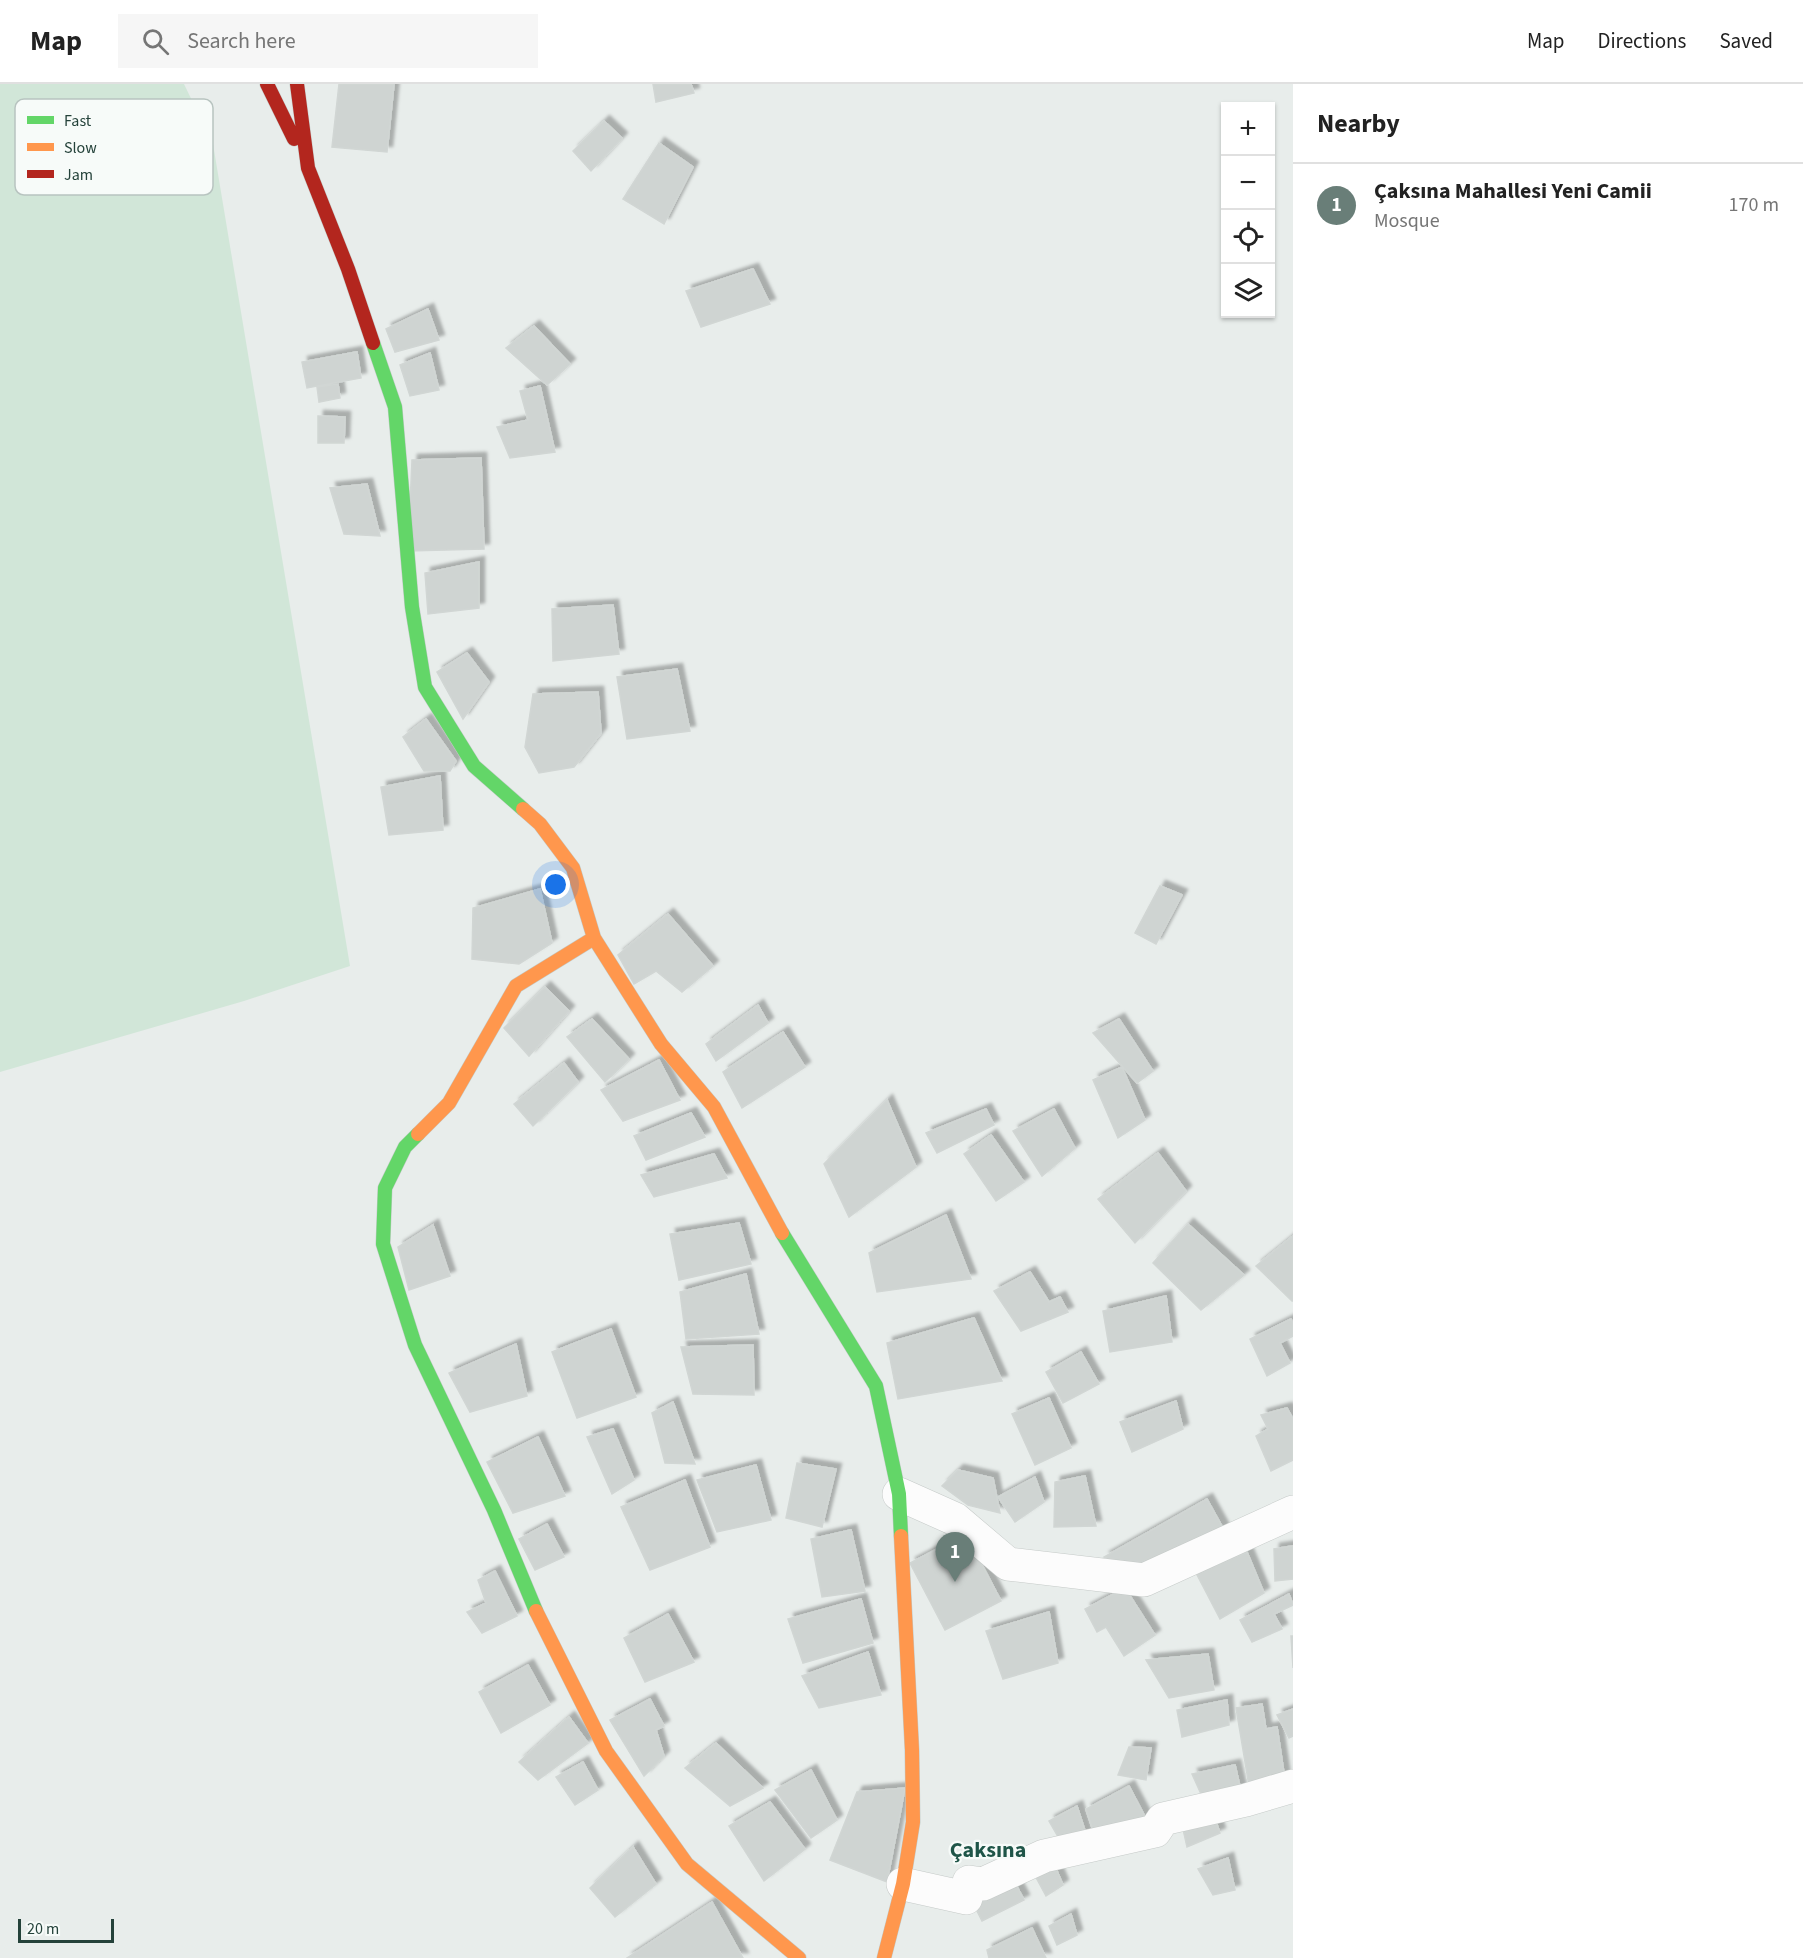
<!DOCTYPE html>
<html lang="en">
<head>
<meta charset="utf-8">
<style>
  body { margin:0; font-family:"Source Sans 3",sans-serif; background:#f6f6f6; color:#222 }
  .controls { position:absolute; right:18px; top:18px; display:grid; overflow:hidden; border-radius:0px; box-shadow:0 2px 4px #0004 }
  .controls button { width:54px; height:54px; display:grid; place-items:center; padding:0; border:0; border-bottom:2px solid #e0e0e0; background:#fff; color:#222; font:30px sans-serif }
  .scale { position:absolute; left:18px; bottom:15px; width:96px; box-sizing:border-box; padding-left:6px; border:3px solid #24423a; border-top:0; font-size:16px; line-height:21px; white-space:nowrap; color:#24423a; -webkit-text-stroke:4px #f7fbf9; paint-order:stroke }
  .you { position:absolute; left:556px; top:801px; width:21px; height:21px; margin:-15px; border:4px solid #fff; border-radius:50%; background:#1a73e8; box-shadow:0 0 0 9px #1a73e833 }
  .badge { display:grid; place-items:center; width:39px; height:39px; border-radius:50%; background:#697e78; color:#fff; font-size:20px; font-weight:700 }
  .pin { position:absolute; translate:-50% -50px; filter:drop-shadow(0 2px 3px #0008) }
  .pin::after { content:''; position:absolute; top:32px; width:21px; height:18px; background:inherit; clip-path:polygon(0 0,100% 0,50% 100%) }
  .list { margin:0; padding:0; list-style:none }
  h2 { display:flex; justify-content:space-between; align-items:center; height:78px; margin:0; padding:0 24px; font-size:26px }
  h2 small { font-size:20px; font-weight:400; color:#767676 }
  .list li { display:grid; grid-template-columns:39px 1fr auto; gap:18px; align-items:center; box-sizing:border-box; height:84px; padding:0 24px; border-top:2px solid #e0e0e0 }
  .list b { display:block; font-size:22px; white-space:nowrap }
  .list p { margin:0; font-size:20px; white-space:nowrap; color:#767676 }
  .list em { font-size:20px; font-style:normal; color:#767676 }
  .icon { flex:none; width:33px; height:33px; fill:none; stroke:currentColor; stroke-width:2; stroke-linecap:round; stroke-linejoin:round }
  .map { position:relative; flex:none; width:1293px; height:1874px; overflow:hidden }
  header { display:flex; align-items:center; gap:36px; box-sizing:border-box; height:84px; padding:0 30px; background:#fff; border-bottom:2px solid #e0e0e0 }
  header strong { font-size:28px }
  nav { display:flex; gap:33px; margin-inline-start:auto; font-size:21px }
  .search { width:420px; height:54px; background:#f6f6f6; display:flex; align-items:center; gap:15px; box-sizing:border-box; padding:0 21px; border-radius:0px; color:#767676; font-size:22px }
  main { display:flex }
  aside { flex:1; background:#fff }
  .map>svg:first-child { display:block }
  .green { fill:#d1e6d8 }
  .building { fill:#cfd4d2; stroke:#d1d6d4; stroke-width:1.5; filter:url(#shadow) }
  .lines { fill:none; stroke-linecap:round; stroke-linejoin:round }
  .street-casing { stroke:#c5cac8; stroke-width:34 }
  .fast-casing { stroke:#c3cbc8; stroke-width:15 }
  .slow-casing { stroke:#c3cbc8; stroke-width:15 }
  .jam-casing { stroke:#c3cbc8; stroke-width:15 }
  .street { stroke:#fcfcfc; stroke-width:33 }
  .fast { stroke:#63d668; stroke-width:14 }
  .slow { stroke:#ff974d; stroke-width:14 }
  .jam { stroke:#b3261e; stroke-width:14 }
  .labels { text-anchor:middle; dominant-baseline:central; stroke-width:4.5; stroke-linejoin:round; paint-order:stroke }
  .quarter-label { font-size:22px; font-weight:bold; fill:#1f5548; stroke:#f7fbf9 }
  .key { fill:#f7fbf9; stroke:#b8c4c0; stroke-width:1.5 }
  .key-label { font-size:16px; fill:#24423a }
</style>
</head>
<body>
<header>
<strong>Map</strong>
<div class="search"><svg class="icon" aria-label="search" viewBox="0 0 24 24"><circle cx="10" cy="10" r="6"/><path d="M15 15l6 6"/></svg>Search here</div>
<nav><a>Map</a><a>Directions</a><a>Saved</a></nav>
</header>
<main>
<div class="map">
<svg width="1293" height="1874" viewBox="0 0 1293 1874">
  <defs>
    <filter id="shadow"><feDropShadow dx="5.5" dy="-5.5" stdDeviation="1.5" flood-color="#0004"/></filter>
  </defs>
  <rect width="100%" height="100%" fill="#e8edeb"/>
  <!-- green -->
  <path class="green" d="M0 0H184L213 60 350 882 244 917 0 988Z"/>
  <!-- building -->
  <path class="building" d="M339 0H394L387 68 332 63Z
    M653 0H691L694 9 656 18Z
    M604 37 622 54 591 87 573 67Z
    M659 59 693 83 664 140 623 115Z
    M753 185 770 220 701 243 686 207Z
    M428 225 439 256 395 268 386 245Z
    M534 242 570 280 547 301 506 264Z
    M357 268 361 294 307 304 302 278Z
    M430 269 439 306 410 312 400 281Z
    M338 300 340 314 319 318 317 303Z
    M540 302 555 368 510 374 497 343 528 336 520 307Z
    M318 332 345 333 344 359H318Z
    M481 374 484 465 408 467 412 376Z
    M367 400 380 452 344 450 330 404Z
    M479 478V524L428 530 425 489Z
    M613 521 619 570 553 577 552 525Z
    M467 569 489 598 463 635 437 588Z
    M677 585 690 647 627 655 617 593Z
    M598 608 601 649 574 683 539 689 525 663 533 610Z
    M426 635 456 677 450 687H424L403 653Z
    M440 692 443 746 389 751 381 703Z
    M1160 802 1182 811 1156 860 1135 849Z
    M540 805 552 859 519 880 472 875 473 824Z
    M668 830 713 882 682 908 656 887 634 900 618 871Z
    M545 903 569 927 529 972 504 944Z
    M758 921 768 939 716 977 706 960Z
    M592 935 629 975 605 998 567 953Z
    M1119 935 1153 987 1137 999 1093 949Z
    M783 948 805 983 742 1024 723 988Z
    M659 976 680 1016 623 1037 601 1006Z
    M564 979 578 998 533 1042 514 1020Z
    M1122 983 1145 1036 1118 1054 1093 996Z
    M887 1016 916 1083 849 1133 824 1080Z
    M986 1025 994 1041 937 1069 926 1049Z
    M1054 1025 1075 1064 1042 1092 1013 1047Z
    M691 1029 705 1053 646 1076 634 1052Z
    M991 1051 1024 1098 996 1117 964 1070Z
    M1158 1069 1186 1107 1135 1159 1098 1115Z
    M714 1070 727 1094 654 1113 641 1091Z
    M946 1131 971 1195 877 1208 869 1169Z
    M739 1139 751 1180 679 1196 670 1150Z
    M1188 1140 1244 1191 1201 1226 1153 1179Z
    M433 1141 450 1192 409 1206 398 1163Z
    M1293 1152V1217H1292L1256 1182Z
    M1030 1188 1049 1218 1060 1213 1068 1228 1021 1247 994 1207Z
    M746 1190 759 1250 686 1255 680 1208Z
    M1166 1212 1172 1258 1110 1268 1103 1227Z
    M974 1234 1002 1297 898 1315 887 1259Z
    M1291 1235 1293 1239V1252L1280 1259 1290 1279 1267 1292 1250 1255Z
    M611 1245 636 1313 577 1334 552 1268Z
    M516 1260 527 1312 470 1328 449 1289Z
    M753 1261 754 1311 693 1310 681 1263Z
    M1081 1268 1099 1300 1063 1319 1046 1288Z
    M1049 1314 1071 1364 1035 1381 1012 1330Z
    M1176 1317 1183 1345 1132 1368 1120 1338Z
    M673 1318 695 1380 665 1379 652 1329Z
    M1287 1324 1293 1335V1376L1271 1387 1256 1352 1268 1345 1261 1331Z
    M613 1345 634 1396 612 1410 587 1353Z
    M538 1353 565 1412 513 1429 487 1378Z
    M797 1379 836 1385 822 1443 786 1434Z
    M756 1381 771 1436 717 1448 697 1396Z
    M958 1386 993 1394 1000 1429 968 1421 942 1402Z
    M1085 1392 1096 1442 1054 1443 1055 1398Z
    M1035 1393 1044 1418 1015 1438 998 1413Z
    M685 1396 710 1463 650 1486 621 1423Z
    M1207 1415 1224 1446 1138 1485 1104 1473Z
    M547 1440 564 1473 535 1486 519 1455Z
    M851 1446 865 1507 822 1513 811 1455Z
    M966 1450 1001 1517 945 1546 910 1479Z
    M1293 1462V1495L1275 1497 1274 1465Z
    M1247 1468 1264 1509 1220 1535 1196 1489Z
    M495 1487 517 1532 482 1549 467 1528 486 1519 478 1496Z
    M1125 1504 1155 1551 1124 1572 1106 1543 1097 1548 1085 1525Z
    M1289 1510 1293 1521 1274 1530 1282 1545 1252 1558 1240 1536Z
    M861 1515 873 1559 803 1579 788 1535Z
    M1049 1528 1058 1579 1003 1595 986 1547Z
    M668 1530 694 1578 645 1598 624 1554Z
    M1291 1552H1293V1584Z
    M868 1568 881 1611 819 1624 802 1592Z
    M1208 1570 1214 1606 1169 1614 1146 1576Z
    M528 1581 550 1621 501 1649 479 1608Z
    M650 1615 664 1642 656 1646 664 1672 644 1692 610 1636Z
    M1227 1616 1229 1641 1182 1653 1177 1626Z
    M1262 1620 1266 1645 1277 1643 1285 1696 1249 1702 1236 1624Z
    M1293 1625V1652L1289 1654 1277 1631Z
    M569 1633 588 1659 538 1696 519 1678Z
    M716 1659 763 1704 730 1722 685 1684Z
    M1129 1663 1151 1664 1146 1696 1118 1691Z
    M583 1678 598 1706 575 1721 556 1693Z
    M1235 1681 1242 1711 1206 1721 1192 1690Z
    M811 1686 837 1736 811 1754 775 1706Z
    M1129 1702 1151 1744 1097 1758 1086 1725Z
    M905 1704 887 1798 830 1776 857 1708Z
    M770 1718 805 1765 764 1797 729 1742Z
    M1077 1722 1088 1756 1064 1763 1049 1737Z
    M1213 1729 1220 1749 1187 1763 1181 1736Z
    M633 1763 656 1800 615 1833 590 1804Z
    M1228 1774 1235 1806 1213 1811 1198 1785Z
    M1052 1775 1063 1801 1046 1812 1032 1786Z
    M1010 1789 1024 1816 982 1837 968 1809Z
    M712 1818 743 1874H627Z
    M1071 1830 1077 1851 1057 1861 1049 1842Z
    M1032 1844 1046 1874H989L987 1866Z"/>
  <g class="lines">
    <!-- street casing -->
    <g class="street-casing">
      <path id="street" d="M899 1410 955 1435 1008 1480 1144 1496 1293 1428
        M903 1800 966 1814 969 1798 983 1800 1044 1772 1155 1747 1163 1735 1246 1716 1293 1702"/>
    </g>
    <!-- fast casing -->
    <g class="fast-casing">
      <path id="fast" d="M373 259 395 323 412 523 425 603 474 682 523 725
        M418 1050 405 1063 385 1104 383 1160 415 1261 494 1426 536 1527
        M782 1149 876 1302 899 1410 901 1452"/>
    </g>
    <!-- slow casing -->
    <g class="slow-casing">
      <path id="slow" d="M523 725 540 740 573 784 594 854 661 960 714 1023 782 1149
        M418 1050 449 1019 516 902 594 854
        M536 1527 606 1667 687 1780 799 1874
        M884 1874 903 1800 913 1738 912 1666 901 1452"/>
    </g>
    <!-- jam casing -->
    <g class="jam-casing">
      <path id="jam" d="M267 0 294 55
        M297 0 308 84 348 185 373 259"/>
    </g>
    <!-- street -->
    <use href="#street" class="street"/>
    <!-- fast -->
    <use href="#fast" class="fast"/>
    <!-- slow -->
    <use href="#slow" class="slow"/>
    <!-- jam -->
    <use href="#jam" class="jam"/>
  </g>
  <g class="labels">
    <!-- quarter labels -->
    <g class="quarter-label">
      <text x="988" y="1766">Çaksına</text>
    </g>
  </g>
  <!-- legend -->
  <rect x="15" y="15" width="198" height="96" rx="9" class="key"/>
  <rect x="27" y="32" width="27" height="8" fill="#63d668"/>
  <rect x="27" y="59" width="27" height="8" fill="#ff974d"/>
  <rect x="27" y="86" width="27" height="8" fill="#b3261e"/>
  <g class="key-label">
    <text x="64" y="42">Fast</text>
    <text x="64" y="69">Slow</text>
    <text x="64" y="96">Jam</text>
  </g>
</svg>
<div class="controls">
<button>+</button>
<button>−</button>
<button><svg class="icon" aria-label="locate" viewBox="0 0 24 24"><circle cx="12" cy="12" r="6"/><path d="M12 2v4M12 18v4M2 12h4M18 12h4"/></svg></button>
<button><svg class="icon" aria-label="layers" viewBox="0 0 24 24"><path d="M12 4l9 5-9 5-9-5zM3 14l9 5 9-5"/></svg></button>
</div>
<div class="scale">20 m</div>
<div class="you"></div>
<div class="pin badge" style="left:955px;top:1498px">1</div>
</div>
<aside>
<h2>Nearby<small></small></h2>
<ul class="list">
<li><span class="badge">1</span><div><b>Çaksına Mahallesi Yeni Camii</b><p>Mosque</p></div><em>170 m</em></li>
</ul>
</aside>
</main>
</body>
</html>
